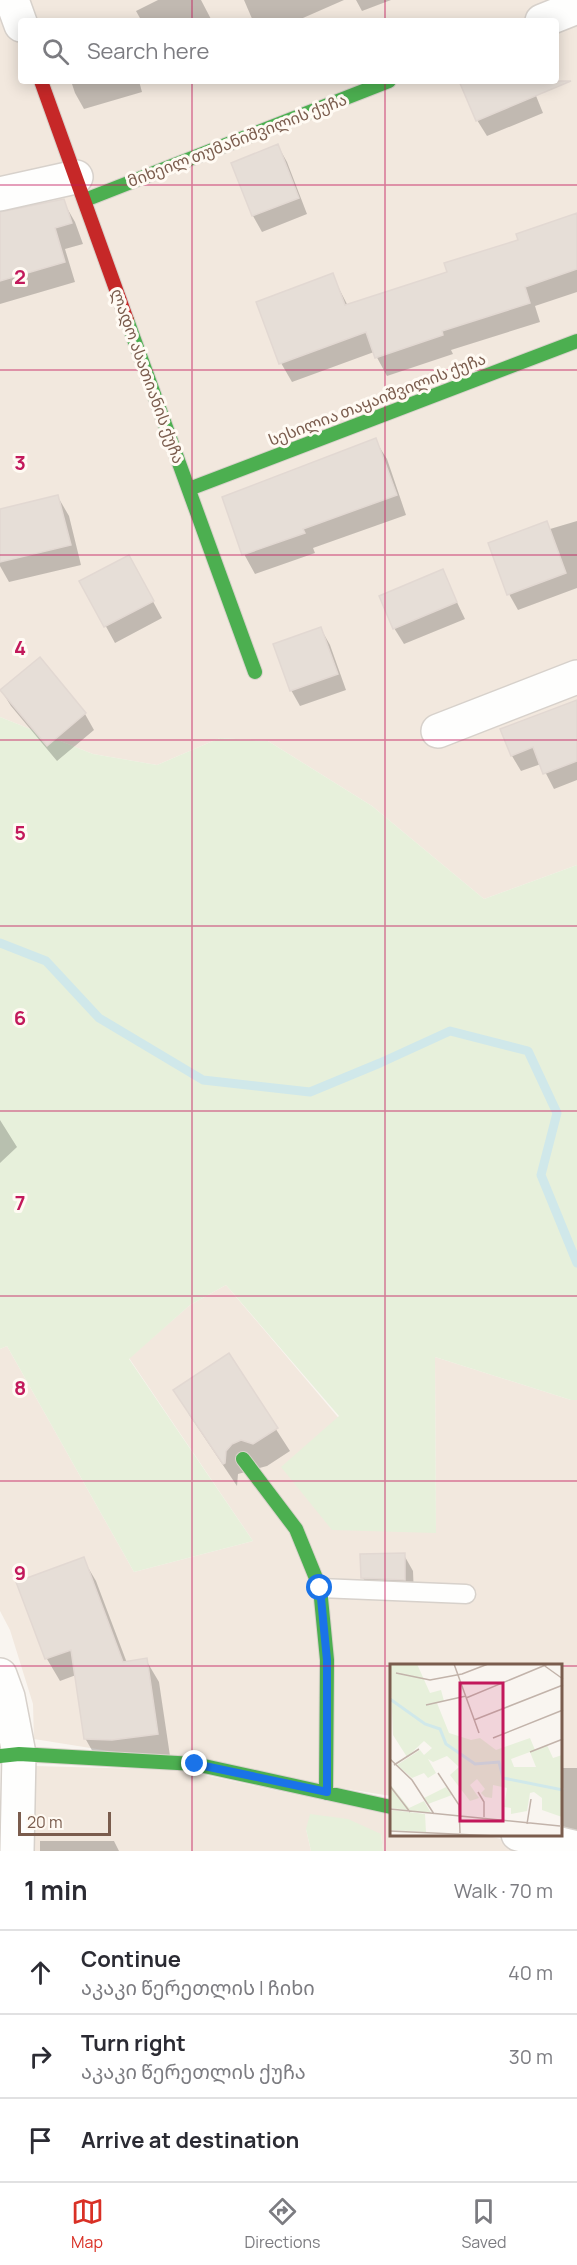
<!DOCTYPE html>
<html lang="en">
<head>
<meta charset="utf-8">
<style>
  body { margin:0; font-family:Manrope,"Noto Sans Georgian",sans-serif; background:#f2f2f3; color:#2b2b33 }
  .scale { position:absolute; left:18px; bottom:15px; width:93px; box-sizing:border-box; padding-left:6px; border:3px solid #7a5c4d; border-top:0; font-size:16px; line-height:21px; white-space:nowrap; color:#7a5c4d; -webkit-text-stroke:4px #fffaf3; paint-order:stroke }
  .stop { position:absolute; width:18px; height:18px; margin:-14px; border:4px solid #1a73e8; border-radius:50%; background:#fff }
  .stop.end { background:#1a73e8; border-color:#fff; box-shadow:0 2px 6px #0008 }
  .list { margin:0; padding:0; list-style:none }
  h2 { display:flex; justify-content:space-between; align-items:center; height:78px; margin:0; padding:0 24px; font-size:26px }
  h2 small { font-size:20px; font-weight:400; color:#7c7c81 }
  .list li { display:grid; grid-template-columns:39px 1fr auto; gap:18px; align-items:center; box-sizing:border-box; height:84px; padding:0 24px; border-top:2px solid #e1e1e2 }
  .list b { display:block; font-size:22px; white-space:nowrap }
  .list p { margin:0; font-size:20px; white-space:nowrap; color:#7c7c81 }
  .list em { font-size:20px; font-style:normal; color:#7c7c81 }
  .icon { flex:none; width:33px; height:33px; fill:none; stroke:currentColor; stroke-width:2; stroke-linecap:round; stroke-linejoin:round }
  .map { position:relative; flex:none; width:577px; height:1851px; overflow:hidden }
  .search { position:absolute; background:#fff; box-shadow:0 3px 15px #0003; left:18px; right:18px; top:18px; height:66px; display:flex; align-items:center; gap:15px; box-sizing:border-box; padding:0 21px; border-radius:6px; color:#7c7c81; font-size:22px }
  .sheet { height:330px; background:#fff }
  nav { display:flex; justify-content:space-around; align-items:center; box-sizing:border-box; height:84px; border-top:2px solid #e1e1e2; background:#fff; font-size:16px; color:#7c7c81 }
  nav a { display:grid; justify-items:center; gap:3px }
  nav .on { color:#d93025 }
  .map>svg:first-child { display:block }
  .residential { fill:#f2e8de; fill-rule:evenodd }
  .green { fill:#e7f0db }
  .shadow { fill:#0003 }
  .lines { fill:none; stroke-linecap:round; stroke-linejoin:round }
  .stream { stroke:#d0e8ea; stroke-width:9 }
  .building { fill:#e6ded7; stroke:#e2d8d2; stroke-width:1.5 }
  .lane-casing { stroke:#d7d1cb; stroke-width:21 }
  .street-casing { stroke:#d7d1cb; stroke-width:36 }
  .fast-casing { stroke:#d9d2cb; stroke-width:16 }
  .jam-casing { stroke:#d9d2cb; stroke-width:16 }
  .lane { stroke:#fefefd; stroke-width:18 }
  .street { stroke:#fefefd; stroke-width:33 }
  .fast { stroke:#4caf50; stroke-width:14 }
  .jam { stroke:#c62828; stroke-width:14 }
  .route { stroke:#1a73e8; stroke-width:8 }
  .grid { fill:none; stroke:#c2185b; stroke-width:1.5; stroke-opacity:0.55 }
  .labels { text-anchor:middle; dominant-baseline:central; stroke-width:6; stroke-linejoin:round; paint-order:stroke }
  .street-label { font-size:16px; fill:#7a5c4d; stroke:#fffaf3 }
  .inset-river { fill:none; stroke:#d0e8ea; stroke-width:3 }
  .inset-road { fill:none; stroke:#c2b3aa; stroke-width:1.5 }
  .view { fill:#c2185b; fill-opacity:0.15; stroke:#c2185b; stroke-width:3 }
  .inset-edge { fill:none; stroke:#7a5c4d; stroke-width:3 }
  .grid-label { font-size:20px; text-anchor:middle; font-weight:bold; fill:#c2185b; stroke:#fffaf3; stroke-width:6; stroke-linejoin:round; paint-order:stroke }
</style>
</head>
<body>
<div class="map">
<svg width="577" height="1851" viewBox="0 0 577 1851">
  <rect width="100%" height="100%" fill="#f9f5f0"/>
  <!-- residential -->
  <path class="residential" d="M0 0H577V865L484 899 372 806 268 741 220 738 157 765 93 754 0 717ZM21 21H556V81H21Z
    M226 1285 436 1533 435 1357 571 1400H577V1837L561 1833 560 1665H391V1796L34 1739 33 1704 10 1630 0 1611V1349L7 1346 134 1572 253 1541 129 1358 190 1305Z
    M35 1766 181 1770 391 1815V1834L482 1835 559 1851H383L381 1834 306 1829 311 1851H31Z"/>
  <!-- green -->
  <path class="green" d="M0 717 93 754 157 765 220 738 268 741 372 806 484 899 577 865V1400H571L435 1357 436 1533 332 1530 281 1467 339 1416 226 1285 190 1305 129 1359 253 1541 134 1572 7 1346 0 1349Z
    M310 1814 348 1819 381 1834 383 1851H311L306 1829Z"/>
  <!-- shadow -->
  <path class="shadow" d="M158 0H201L212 21H138L141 20 136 11Z
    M244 0H344L303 18 304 21H253Z
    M356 0H391L362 11Z
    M71 81H139L142 92 84 109 75 93Z
    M461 81H530L543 113 487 136 477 120Z
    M278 146 287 162 307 214 262 232 253 216 233 164Z
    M63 201 75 222 83 244 65 249 75 282 0 304V214Z
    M577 214V292L535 306 540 322 451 350 453 354 387 376 374 352 292 382 281 363 332 275 348 306 448 273Z
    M375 440 387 459 406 515 313 548 315 553 255 574 244 554Z
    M58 497 69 516 81 565 9 582 0 566V510Z
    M577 521V588L518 610 509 594 550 529Z
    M442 571 465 619 404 644 394 628Z
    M137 572 162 618 115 643 81 581Z
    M321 629 330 645 346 690 300 706 291 690Z
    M39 659 85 714 94 730 57 761 11 706 1 690Z
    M577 712V780L554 789 541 764 521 771 512 756Z
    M0 1120 17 1147 0 1163Z
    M228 1355 290 1451 267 1466 238 1474 237 1486 188 1413Z
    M404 1555 413 1571 414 1596 372 1594 363 1578Z
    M83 1559 96 1581 127 1663 146 1660 159 1682 170 1756 98 1761 85 1738 76 1675 60 1681 47 1659 18 1583Z
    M561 1768H577V1842L569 1840 560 1825Z
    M40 1841H114L119 1851H40Z"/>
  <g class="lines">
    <!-- stream -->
    <path class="stream" d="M0 943 46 961 99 1018 203 1080 310 1092 380 1063 450 1031 528 1051 557 1113 541 1175 577 1263"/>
  </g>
  <!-- building -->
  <path class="building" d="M459 81H571L476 121Z
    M278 144 299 198 252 216 231 163Z
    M64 199 72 223 55 228 65 262 0 281V212Z
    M577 213V269L525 287 530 303 442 331 443 335 375 358 366 332 279 364 256 302 333 273 345 305 447 272 444 263 518 240 516 234Z
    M376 438 397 495 303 529 305 533 242 555 222 497Z
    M58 495 71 545 0 562V509Z
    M547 521 566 573 507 595 488 543Z
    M129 555 154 601 104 627 79 581Z
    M443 569 457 602 393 629 379 596Z
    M321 627 338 674 290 691 273 644Z
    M40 657 86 713 47 746 0 690Z
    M577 700V761L543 774 533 747 511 756 500 729Z
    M229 1353 278 1428 253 1444 241 1440 232 1444 226 1451 225 1463 223 1464 173 1390Z
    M405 1553V1580L361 1578 360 1554Z
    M84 1557 123 1662 147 1658 158 1734 112 1740 84 1739 71 1650 45 1659 16 1582Z"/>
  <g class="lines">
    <!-- lane casing -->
    <g class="lane-casing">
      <path id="lane" d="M320 1588 466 1594"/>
    </g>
    <!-- street casing -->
    <g class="street-casing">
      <path id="street" d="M12 0 21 25
        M542 21 577 7
        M0 194 76 177
        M438 731 577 677
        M0 1675 8 1697 19 1754 17 1851
        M518 1834 577 1848"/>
    </g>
    <!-- fast casing -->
    <g class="fast-casing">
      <path id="fast" d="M85 200 389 81
        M127 320 255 672
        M189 489 577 341
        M243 1459 296 1529 320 1588 327 1660 326 1793
        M0 1756 19 1754 195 1764 391 1807"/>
    </g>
    <!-- jam casing -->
    <g class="jam-casing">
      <path id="jam" d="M41 81 127 320"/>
    </g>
    <!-- lane -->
    <use href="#lane" class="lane"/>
    <!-- street -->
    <use href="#street" class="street"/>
    <!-- fast -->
    <use href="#fast" class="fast"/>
    <!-- jam -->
    <use href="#jam" class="jam"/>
  </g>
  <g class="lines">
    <!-- route -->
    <path class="route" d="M195 1764 327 1792V1660L320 1588"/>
  </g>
  <!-- grid -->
  <path class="grid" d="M192 0V21M385 0V21M192 81V1851M385 81V1851M0 185H577M0 370H577M0 555H577M0 740H577M0 926H577M0 1111H577M0 1296H577M0 1481H577M0 1666H391M560 1666H577"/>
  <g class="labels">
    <!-- street labels -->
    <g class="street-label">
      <text transform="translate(237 140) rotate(-21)">მიხეილ თუმანიშვილის ქუჩა</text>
      <text transform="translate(148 376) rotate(70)">ლადო ასათიანის ქუჩა</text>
      <text transform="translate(377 399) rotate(-21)">სესილია თაყაიშვილის ქუჩა</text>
    </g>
  </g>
  <!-- overview -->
  <g transform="translate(390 1664)">
    <rect width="172" height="172" fill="#f9f5f0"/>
    <path d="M0 0H27L40 29 51 26 54 37 47 39 59 69 81 76 90 74 106 86 140 74 145 86 157 81 163 94 172 91V153L152 146V134L144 128 140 129 137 147 121 150V144L114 143 117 124 103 121 102 134 95 133 91 129 95 125 87 115 80 121 89 134 80 137 60 111 69 103 57 92 43 98 38 95 46 109 38 114 34 109 22 114 7 101 30 86 34 91 42 84 34 77 17 93 3 71ZM140 88 146 103H124L121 95ZM0 120 19 144 34 137 41 149 0 144ZM56 123 62 131 38 140 34 134ZM2 146 35 150 36 168 0 166Z" fill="#e7f0db" fill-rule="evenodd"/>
    <path class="inset-river" d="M0 35 35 60 50 65 56 80 85 100 109 98 113 114 173 126"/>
    <path class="inset-road" d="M64 0 89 69M152 0 173 15M6 9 40 16 72 10 98 0M76 34 158 0M36 41 76 32M84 56 173 21M103 74 173 46M140 88 173 75M0 95 22 116 44 150M4 101 29 85M48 109 69 141 70 169M0 122 20 148M88 128 94 138V153M0 145 170 162M137 160 141 135M0 167 106 172"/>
    <path class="view" d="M70 19H113V157H70Z"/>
    <rect width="172" height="172" class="inset-edge"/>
  </g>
  <g class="grid-label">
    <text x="20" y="284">2</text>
    <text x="20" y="470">3</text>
    <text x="20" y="655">4</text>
    <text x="20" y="840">5</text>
    <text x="20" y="1025">6</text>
    <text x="20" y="1210">7</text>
    <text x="20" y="1395">8</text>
    <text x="20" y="1580">9</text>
  </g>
</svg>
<div class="scale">20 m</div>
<div class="stop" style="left:320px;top:1588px"></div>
<div class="stop end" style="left:195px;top:1764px"></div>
<div class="search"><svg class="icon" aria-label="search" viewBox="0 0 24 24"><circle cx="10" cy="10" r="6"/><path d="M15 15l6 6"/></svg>Search here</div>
</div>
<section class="sheet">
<h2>1 min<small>Walk · 70 m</small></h2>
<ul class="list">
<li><svg class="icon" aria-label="ahead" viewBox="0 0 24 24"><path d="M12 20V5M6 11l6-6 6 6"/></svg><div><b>Continue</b><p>აკაკი წერეთლის I ჩიხი</p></div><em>40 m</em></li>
<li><svg class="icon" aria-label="right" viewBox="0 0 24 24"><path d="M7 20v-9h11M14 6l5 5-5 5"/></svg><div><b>Turn right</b><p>აკაკი წერეთლის ქუჩა</p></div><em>30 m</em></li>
<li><svg class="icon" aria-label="arrive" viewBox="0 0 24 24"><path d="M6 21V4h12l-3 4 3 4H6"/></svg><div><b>Arrive at destination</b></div></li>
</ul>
</section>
<nav>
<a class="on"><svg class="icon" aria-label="map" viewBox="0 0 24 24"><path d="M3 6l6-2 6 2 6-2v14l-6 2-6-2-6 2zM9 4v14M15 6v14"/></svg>Map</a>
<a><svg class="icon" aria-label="directions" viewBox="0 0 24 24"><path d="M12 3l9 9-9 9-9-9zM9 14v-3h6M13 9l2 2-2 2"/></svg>Directions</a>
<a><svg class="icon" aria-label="saved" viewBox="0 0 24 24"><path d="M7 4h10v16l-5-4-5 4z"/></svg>Saved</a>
</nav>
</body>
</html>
